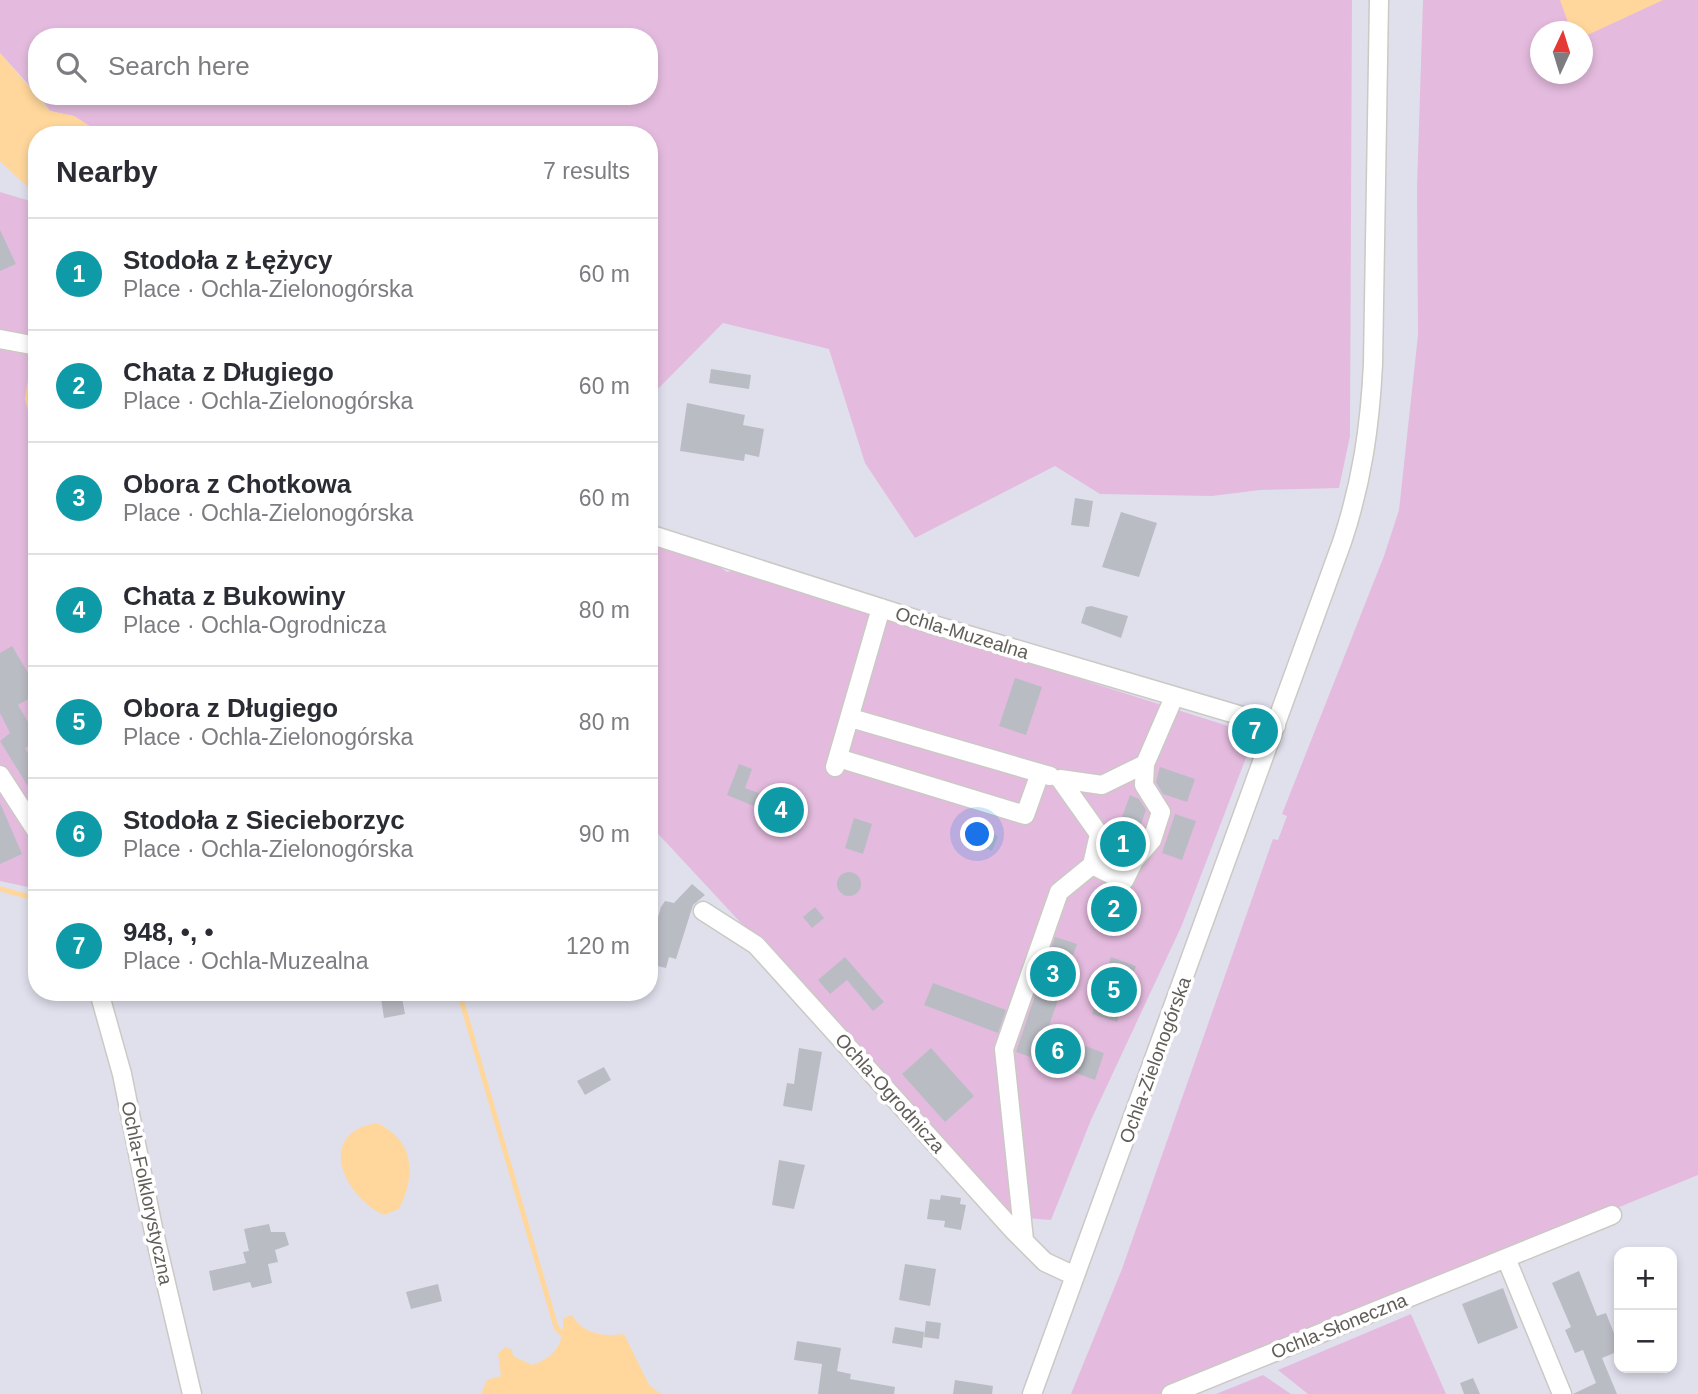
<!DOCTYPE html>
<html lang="en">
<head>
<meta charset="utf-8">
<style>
  body { margin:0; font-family:Arial,sans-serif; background:#f7f7f7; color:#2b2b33 }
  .controls { position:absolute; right:21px; bottom:21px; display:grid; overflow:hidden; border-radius:14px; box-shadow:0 4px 10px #0003 }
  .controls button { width:63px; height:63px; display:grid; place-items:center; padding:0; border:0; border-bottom:2px solid #e1e1e2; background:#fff; color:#2b2b33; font:35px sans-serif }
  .compass { position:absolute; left:1530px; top:21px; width:63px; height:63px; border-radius:50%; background:#fff; box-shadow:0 4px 10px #0003; rotate:4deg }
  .you { position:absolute; left:978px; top:835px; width:24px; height:24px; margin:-18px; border:5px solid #fff; border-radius:50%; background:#1a73e8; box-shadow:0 0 0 10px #1a73e833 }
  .badge { display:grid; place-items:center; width:46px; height:46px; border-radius:50%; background:#0f766e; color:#fff; font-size:23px; font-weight:700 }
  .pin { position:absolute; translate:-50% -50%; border:4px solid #fff; box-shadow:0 2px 7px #0006 }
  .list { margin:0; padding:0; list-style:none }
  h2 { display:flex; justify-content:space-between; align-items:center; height:91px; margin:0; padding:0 28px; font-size:30px }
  h2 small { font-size:23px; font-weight:400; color:#7c7c81 }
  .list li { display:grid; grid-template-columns:46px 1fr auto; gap:21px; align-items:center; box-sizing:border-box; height:112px; padding:0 28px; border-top:2px solid #e1e1e2 }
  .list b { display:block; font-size:26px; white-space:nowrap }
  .list p { margin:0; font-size:23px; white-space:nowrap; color:#7c7c81 }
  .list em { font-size:23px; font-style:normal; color:#7c7c81 }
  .icon { flex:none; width:38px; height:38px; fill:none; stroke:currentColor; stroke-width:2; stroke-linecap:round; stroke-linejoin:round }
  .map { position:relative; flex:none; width:1698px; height:1394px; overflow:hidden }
  .search { position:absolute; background:#fff; box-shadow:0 4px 10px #0003; left:28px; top:28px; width:630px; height:77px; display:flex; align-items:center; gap:18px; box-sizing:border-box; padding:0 24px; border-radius:28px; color:#7c7c81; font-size:26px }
  .panel { position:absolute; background:#fff; box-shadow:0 4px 10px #0003; left:28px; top:126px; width:630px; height:875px; border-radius:28px }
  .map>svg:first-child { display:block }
  .green { fill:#e4bbde; fill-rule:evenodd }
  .water { fill:#ffd79c }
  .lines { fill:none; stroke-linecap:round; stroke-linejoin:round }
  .stream { stroke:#ffd79c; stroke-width:5 }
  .building { fill:#babcc4 }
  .minor-casing { stroke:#cbc9c4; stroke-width:21 }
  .minor { stroke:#fff; stroke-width:18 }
  .labels { text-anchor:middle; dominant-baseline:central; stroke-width:7; stroke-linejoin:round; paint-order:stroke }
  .street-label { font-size:19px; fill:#615e58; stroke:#fff }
</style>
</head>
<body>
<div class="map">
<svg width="1698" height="1394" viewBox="0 0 1698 1394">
  <rect width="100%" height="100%" fill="#dfe0ec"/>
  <!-- green -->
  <path class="green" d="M0 0H1352L1350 436 1339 488 1260 490 1212 496 1100 494 1055 466 915 538 865 463 829 349 723 323 649 398V135L102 134 74 116 50 111 39 96H649V37H37V94L0 53Z
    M1423 0H1698V1175L1160 1394H1071L1122 1269 1273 839 1278 840 1287 816 1282 814 1384 556 1399 510 1418 335 1417 187ZM1540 32H1582V74H1540Z
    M0 192 37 203V889L0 881Z
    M649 541 712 561 727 572 736 570 1247 732 1252 742 1182 925 1091 1120 1051 1220 1014 1217 649 824Z
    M1411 1314 1446 1394H1308L1278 1370Z
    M1263 1375 1291 1394H1216Z"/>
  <!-- water -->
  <path class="water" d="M1560 0H1663L1583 37 1582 32 1571 31Z
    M0 53 50 111 74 116 102 134 115 135H37V196L0 161Z
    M28 378 37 379V448L25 399Z
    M377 1123C415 1141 416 1175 399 1209L384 1215C343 1196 315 1133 377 1123Z
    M572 1315C583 1334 603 1337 624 1334L649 1385 661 1394H481L487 1380 501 1376 498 1354 505 1347 512 1350 513 1356 532 1365C556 1357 564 1343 563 1318Z"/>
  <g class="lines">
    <!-- stream -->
    <path class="stream" d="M0 889 37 899
      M459 992 556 1327 564 1336"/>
  </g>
  <!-- building -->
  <path class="building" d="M0 230 16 264 0 271Z
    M711 369 751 375 749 389 709 383Z
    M687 403 745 415 743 425 764 429 759 457 745 454 744 461 680 451Z
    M1075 498 1093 501 1089 527 1071 525Z
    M1121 512 1157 523 1139 577 1102 567Z
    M1091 606 1128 616 1121 638 1081 623 1086 607Z
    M12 646 37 688V694L18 705 37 737V741L25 748 37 769V801L0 741 10 733 0 713V653Z
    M1015 678 1042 687 1026 735 999 726Z
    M739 764 752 769 745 788 802 809 797 824 727 795Z
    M1160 767 1195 779 1187 802 1163 794 1156 782Z
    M1130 795 1139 799 1146 810 1134 844 1120 863 1107 858Z
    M0 803 22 854 0 864Z
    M1175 814 1196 821 1182 860 1162 853Z
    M854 818 872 824 863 854 845 848Z
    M984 830 998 836 992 851 978 845Z
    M837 884a12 12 0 1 1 24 0a12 12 0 1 1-24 0Z
    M692 884 705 895 693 905 676 959 669 957 666 968 649 964V947L661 907 665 901 674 903Z
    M1099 888 1112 893 1113 890 1139 902 1129 929 1089 915Z
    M815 907 824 918 812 928 803 917Z
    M1055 937 1077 944 1047 1032 1104 1053 1095 1080 1016 1052Z
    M845 957 884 1002 873 1011 847 980 830 994 818 980Z
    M1111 957 1136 966 1117 1022 1092 1014Z
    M933 983 1006 1010 998 1033 924 1005Z
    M380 992H401L405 1014 384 1018Z
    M799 1048 822 1052 812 1111 783 1106 787 1083 794 1084Z
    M931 1048 974 1096 945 1122 902 1074Z
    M604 1067 611 1080 585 1095 577 1081Z
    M779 1160 805 1165 794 1209 772 1205Z
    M941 1195 961 1198 960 1204 966 1205 961 1230 944 1227 945 1221 927 1219 930 1199 940 1200Z
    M269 1224 271 1232H285L289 1245 275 1250 278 1262 268 1264 272 1283 252 1288 250 1282 213 1291 209 1271 246 1263 243 1252 249 1251 244 1229Z
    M905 1264 936 1269 930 1306 899 1300Z
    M1579 1271 1597 1316 1606 1313 1619 1346V1351L1602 1358 1617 1394H1573L1596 1383 1583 1350 1575 1353 1565 1330 1571 1327 1552 1283Z
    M438 1284 442 1301 411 1309 406 1292Z
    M1503 1288 1518 1328 1478 1344 1462 1304Z
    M926 1321 941 1323 939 1339 924 1337Z
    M895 1327 924 1332 922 1348 892 1343Z
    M797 1341 841 1348 837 1371 851 1374 850 1379 895 1387 894 1394H818L822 1364 794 1360Z
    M1473 1378 1480 1394H1464L1460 1383Z
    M955 1380 993 1386 992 1394H953Z"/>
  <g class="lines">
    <!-- minor casing -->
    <g class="minor-casing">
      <path id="minor" d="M0 339 37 346
        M649 534 934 625 1276 726
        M851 718 1050 776
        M838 758 1025 815 1040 773
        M835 767 881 608
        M0 775 37 832
        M1092 865 1124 881 1134 861 1152 840 1161 812 1144 785 1145 764 1174 697
        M703 911 756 945 1014 1231 1045 1262 1075 1276
        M99 992 122 1074 153 1228 192 1394
        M1024 1240 1004 1049 1059 892 1092 865 1099 834 1060 779 1102 785 1145 764
        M1506 1258 1562 1394
        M1032 1394 1342 542C1362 482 1370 426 1373 364L1379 0
        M1171 1394 1612 1215"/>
    </g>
    <!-- minor -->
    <use href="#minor" class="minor"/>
  </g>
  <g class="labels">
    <!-- street labels -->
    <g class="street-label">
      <text transform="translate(962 633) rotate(17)">Ochla-Muzealna</text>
      <text transform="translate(1155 1060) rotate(-70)">Ochla-Zielonogórska</text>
      <text transform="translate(890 1093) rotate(48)">Ochla-Ogrodnicza</text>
      <text transform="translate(147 1193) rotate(78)">Ochla-Folklorystyczna</text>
      <text transform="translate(1339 1326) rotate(-22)">Ochla-Słoneczna</text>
    </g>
  </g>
</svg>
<div class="controls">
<button>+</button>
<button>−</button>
</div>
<svg class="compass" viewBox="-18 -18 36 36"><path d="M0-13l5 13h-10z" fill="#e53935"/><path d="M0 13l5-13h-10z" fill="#7c7c81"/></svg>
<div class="you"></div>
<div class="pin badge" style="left:1123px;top:844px;background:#0f9aa8">1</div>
<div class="pin badge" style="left:1114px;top:909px;background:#0f9aa8">2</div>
<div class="pin badge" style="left:1053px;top:974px;background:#0f9aa8">3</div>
<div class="pin badge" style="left:781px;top:810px;background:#0f9aa8">4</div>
<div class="pin badge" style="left:1114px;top:990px;background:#0f9aa8">5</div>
<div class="pin badge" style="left:1058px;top:1051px;background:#0f9aa8">6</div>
<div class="pin badge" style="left:1255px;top:731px;background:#0f9aa8">7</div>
<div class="search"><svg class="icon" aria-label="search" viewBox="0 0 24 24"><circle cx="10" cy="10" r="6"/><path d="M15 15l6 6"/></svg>Search here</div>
<section class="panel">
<h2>Nearby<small>7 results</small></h2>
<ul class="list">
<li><span class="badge" style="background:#0f9aa8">1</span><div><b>Stodoła z Łężycy</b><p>Place · Ochla-Zielonogórska</p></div><em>60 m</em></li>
<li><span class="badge" style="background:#0f9aa8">2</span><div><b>Chata z Długiego</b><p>Place · Ochla-Zielonogórska</p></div><em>60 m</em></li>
<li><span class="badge" style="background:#0f9aa8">3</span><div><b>Obora z Chotkowa</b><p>Place · Ochla-Zielonogórska</p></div><em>60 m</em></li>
<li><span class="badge" style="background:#0f9aa8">4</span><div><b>Chata z Bukowiny</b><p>Place · Ochla-Ogrodnicza</p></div><em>80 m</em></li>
<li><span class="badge" style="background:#0f9aa8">5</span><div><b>Obora z Długiego</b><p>Place · Ochla-Zielonogórska</p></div><em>80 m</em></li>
<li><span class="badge" style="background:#0f9aa8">6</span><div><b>Stodoła z Siecieborzyc</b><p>Place · Ochla-Zielonogórska</p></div><em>90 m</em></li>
<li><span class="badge" style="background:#0f9aa8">7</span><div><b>948, •, •</b><p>Place · Ochla-Muzealna</p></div><em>120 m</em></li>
</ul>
</section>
</div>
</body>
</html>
